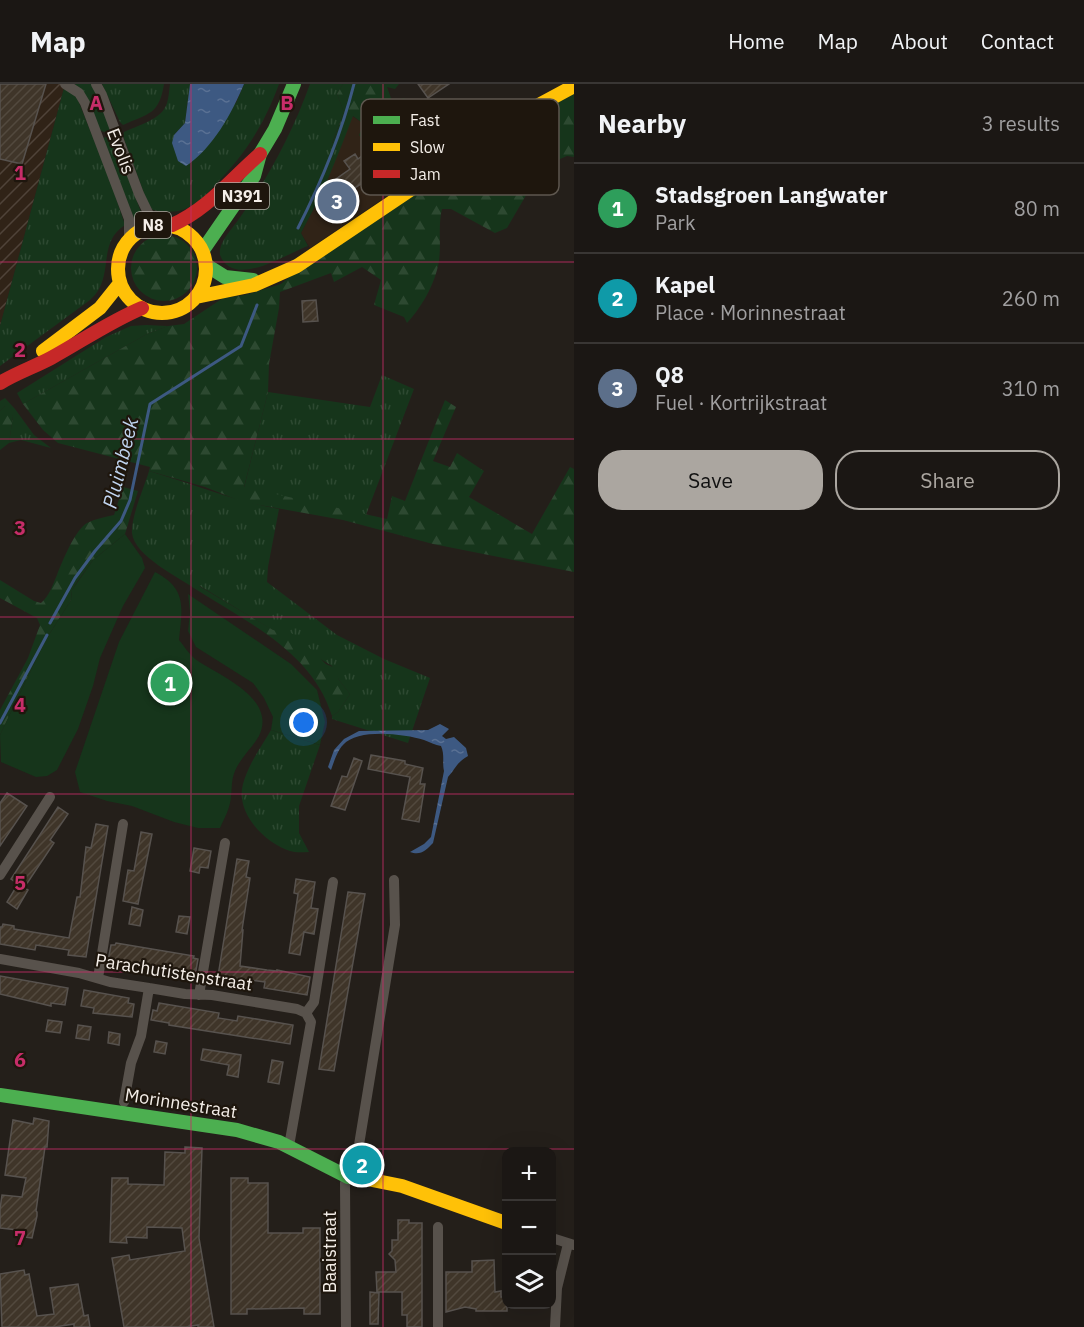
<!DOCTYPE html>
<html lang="en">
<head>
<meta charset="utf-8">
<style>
  body { margin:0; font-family:"IBM Plex Sans",sans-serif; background:#282422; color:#f1f3f6 }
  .controls { position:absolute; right:18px; bottom:18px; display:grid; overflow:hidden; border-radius:12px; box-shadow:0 6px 24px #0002 }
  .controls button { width:54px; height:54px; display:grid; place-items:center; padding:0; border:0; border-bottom:2px solid #393634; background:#1b1714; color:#f1f3f6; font:30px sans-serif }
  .you { position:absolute; left:304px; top:639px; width:21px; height:21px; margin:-15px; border:4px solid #fff; border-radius:50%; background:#1a73e8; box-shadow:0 0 0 9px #1a73e833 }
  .badge { display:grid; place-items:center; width:39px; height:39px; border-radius:50%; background:#aba6a0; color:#fff; font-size:20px; font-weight:700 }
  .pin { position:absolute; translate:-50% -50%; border:3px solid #fff; box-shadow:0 2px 6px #0006 }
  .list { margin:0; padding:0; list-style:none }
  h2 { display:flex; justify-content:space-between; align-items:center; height:78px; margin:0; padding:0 24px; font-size:26px }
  h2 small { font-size:20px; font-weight:400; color:#a09fa0 }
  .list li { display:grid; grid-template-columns:39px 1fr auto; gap:18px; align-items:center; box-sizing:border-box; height:90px; padding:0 24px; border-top:2px solid #393634 }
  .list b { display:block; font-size:22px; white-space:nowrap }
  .list p { margin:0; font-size:20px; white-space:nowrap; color:#a09fa0 }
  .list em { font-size:20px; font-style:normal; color:#a09fa0 }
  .actions { display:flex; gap:12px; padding:18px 24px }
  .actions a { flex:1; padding:14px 0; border:2px solid #aba6a0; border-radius:24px; text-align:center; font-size:21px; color:#aba6a0 }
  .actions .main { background:#aba6a0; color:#111 }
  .icon { flex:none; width:33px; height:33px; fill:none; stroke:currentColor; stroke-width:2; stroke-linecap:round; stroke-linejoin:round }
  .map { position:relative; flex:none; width:574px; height:1243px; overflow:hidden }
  header { display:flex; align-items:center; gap:36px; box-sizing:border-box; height:84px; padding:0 30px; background:#1b1714; border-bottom:2px solid #393634 }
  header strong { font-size:28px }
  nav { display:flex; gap:33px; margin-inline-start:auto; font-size:21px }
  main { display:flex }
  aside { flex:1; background:#1b1714 }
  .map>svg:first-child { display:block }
  .built { fill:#302317 }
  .industrial { fill:url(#industrial-furrows) }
  .grass { fill:url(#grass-tufts) }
  .forest { fill:url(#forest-firs) }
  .green { fill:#16351b }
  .water { fill:url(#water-ripples) }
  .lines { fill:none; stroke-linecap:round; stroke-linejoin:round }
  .stream { stroke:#3d5982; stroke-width:3 }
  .building { fill:url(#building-hatch); stroke:#57524e; stroke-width:1.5 }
  .street { stroke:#58524c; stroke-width:10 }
  .fast { stroke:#4caf50; stroke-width:14 }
  .slow { stroke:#ffc107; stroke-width:14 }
  .jam { stroke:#c62828; stroke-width:14 }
  .grid { fill:none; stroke:#c72d69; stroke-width:1.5; stroke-opacity:0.55 }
  .labels { text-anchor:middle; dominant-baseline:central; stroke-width:4.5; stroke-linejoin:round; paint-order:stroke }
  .shield { fill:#1e160d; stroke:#b4ada6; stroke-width:1.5 }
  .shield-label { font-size:16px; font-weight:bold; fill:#f4eee8 }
  .street-label { font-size:18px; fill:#f4eee8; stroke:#1e160d }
  .water-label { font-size:20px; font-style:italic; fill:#c1d5f1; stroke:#1e160d }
  .key { fill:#1e160d; stroke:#5e574f; stroke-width:1.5 }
  .key-label { font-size:16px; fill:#f4eee8 }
  .grid-label { font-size:20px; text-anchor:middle; font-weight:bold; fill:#c72d69; stroke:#1e160d; stroke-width:4.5; stroke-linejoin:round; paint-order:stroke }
</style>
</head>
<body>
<header>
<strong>Map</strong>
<nav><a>Home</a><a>Map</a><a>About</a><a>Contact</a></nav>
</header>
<main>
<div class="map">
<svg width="574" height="1243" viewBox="0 0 574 1243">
  <defs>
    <pattern id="industrial-furrows" width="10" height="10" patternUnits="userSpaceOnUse" patternTransform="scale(1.5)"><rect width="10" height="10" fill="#302317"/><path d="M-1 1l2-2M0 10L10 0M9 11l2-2" fill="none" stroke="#4f4339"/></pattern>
    <pattern id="grass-tufts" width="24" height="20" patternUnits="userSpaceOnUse" patternTransform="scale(1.5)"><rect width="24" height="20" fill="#16351b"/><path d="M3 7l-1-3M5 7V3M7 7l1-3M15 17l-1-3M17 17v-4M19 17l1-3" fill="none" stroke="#2d4931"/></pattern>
    <pattern id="forest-firs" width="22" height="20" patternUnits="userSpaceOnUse" patternTransform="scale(1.5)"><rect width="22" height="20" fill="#16351b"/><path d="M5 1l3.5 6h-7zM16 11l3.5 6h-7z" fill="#2d4931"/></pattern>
    <pattern id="water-ripples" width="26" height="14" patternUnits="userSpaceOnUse" patternTransform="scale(1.5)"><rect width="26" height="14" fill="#3d5982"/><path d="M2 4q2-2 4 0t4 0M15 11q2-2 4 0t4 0" fill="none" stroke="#5a7194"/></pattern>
    <pattern id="building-hatch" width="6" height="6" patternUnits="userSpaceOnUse" patternTransform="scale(1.5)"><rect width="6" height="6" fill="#3f3529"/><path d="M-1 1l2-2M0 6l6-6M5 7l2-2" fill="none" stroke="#52493e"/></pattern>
  </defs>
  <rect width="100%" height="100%" fill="#241f1a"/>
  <!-- built -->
  <path class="built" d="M352 32 364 40 360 51 399 104 310 164 301 149 323 107Z"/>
  <!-- industrial -->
  <path class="industrial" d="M0 0H65L0 242Z"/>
  <!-- grass -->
  <path class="grass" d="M75 0H91L100 16 111 46 104 48 100 46Z
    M102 0H164C159 31 149 29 123 41L120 38Z
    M170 0H190L185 39 174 51 236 19 244 0H279C264 41 245 71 214 102 206 111 197 120 185 125 176 129 163 128 153 126L148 120 123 52 124 48C138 41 162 36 167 19 169 13 169 6 170 0Z
    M310 0H343L337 10 344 28 332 59 341 63 323 107 301 149 308 162C287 169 234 206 220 171 218 158 234 143 241 132 270 91 293 47 310 0Z
    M64 4 73 9 78 16 111 99 125 141C100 157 111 183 99 205 97 209 93 213 90 216L0 282V242Z
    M113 51 142 131 134 135 103 54Z
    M146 241 168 242 147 250 23 320 17 309 106 253 131 242Z
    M382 291 414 305 366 431 244 404 268 308 370 323Z
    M5 314 15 325 34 351 51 364 21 356 9 359 13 332 5 322 0 327V317Z
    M149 387C193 400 234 417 279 425L268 483 267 498 337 551 384 575 430 594 408 659 332 635V632L338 628 350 610 339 596 332 582 200 502 197 506C180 494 134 472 132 449 131 432 144 404 149 387Z
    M271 646 320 661 299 722V749L309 768C303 768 296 769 290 767 265 759 235 729 243 700 248 681 261 663 271 646Z"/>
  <!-- forest -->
  <path class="forest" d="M343 0H399L395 5 387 3 392 17 394 18 404 14 421 25 432 18 494 32 499 35 500 38 399 104 359 51 364 40 353 32 341 63 332 60 344 28 337 10Z
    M574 6V73L567 72 553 78 539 89 507 144 495 149 451 125H442C437 145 443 166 437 186 432 205 420 225 407 239L404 233 374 221 381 196 362 183 334 198 331 189 280 208 279 224 269 280 268 308 244 403 387 435 392 412 405 417 445 316 456 323 433 377 450 383 457 369 484 387 469 413 532 450 570 383 574 385V488L433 460 343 436 243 418 205 403 149 387 150 383 58 359 43 346 23 320 147 250 168 242 184 240 223 214 245 211 281 200 294 189 452 83Z
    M131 184a33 33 0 1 1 66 0a33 33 0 1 1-66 0Z
    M5 322 9 323 13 332 9 359 0 366V327Z
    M123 403 138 407 125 450 93 476 77 498 72 506 71 516 45 557 0 651V626L28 574 40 541 37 534 0 514V496L34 517 41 519C50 511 52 502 57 491 62 478 75 446 87 439 95 435 105 433 114 431Z
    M199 502 273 546 291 549 298 553 326 580 335 584 339 596 350 610 338 628 332 632C313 569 249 539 197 506Z"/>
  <!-- green -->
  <path class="green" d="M125 450 142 474 145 484 123 522 100 574 93 602 78 645 57 686 47 692 36 693 1 678 0 651 45 557 71 516 72 506 93 476Z
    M155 488C188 505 182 525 179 556 185 563 190 572 198 577 221 592 277 615 259 652 252 664 241 673 235 687 230 698 233 711 229 723 227 730 223 737 220 744H198L174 738 132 722 107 717 80 708 75 688 119 558Z
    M188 510 291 580 317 606 325 638 320 661 271 646 273 633 264 614 253 599 196 563 188 547 190 528Z"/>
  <!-- water -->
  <path class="water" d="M190 0H244C232 29 213 64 186 82L178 77 172 59 174 51 185 39Z
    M440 640 449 645 442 652 446 655 454 653 466 664 468 672C457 678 456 684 448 693L433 759C426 766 421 772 410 768L424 760 431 753 444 687C442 678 445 671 441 662 435 661 430 658 424 656 404 650 358 644 343 661 337 667 334 678 331 686L328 683 334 666 344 655 359 647 428 646Z"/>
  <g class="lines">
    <!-- stream -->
    <path class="stream" d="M298 144C322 97 341 51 354 0
      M50 539 75 494 95 467 121 437 130 416 150 320 241 262 257 221
      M0 639 47 551"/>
  </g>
  <!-- building -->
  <path class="building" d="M0 0H46L22 80 0 75Z
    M418 0H449L428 14Z
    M355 70 358 75 362 72 366 74 376 90 349 108 355 117 330 134 322 122 334 114 326 102 350 85 344 77Z
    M316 216 318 237 303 238 302 217Z
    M371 671 405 677V680L423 684 420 700H425L419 738 402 735 410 693 368 685Z
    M354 674 362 677 345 726 331 722 342 692 347 693Z
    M7 709 27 722 0 762V719Z
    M58 723 68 730 50 756 54 759 24 804 11 795Z
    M96 740 108 742 86 873 68 871 69 866 36 861 35 866 0 860V843H2L3 840 14 842V845L69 854 77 813H80L86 763 91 764Z
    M141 748 152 750 138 820 123 817 128 786 134 787Z
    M194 764 211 767 208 784 200 783 199 789 190 787Z
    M237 775 249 777 246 793 250 794 242 846H243L240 882 267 886 277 887V886L310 893 307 911 264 904 265 898 218 892Z
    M296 795 315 798 311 824 318 825 314 850 304 848 300 871 289 869 298 810 294 809Z
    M18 800 28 806 17 825 7 818Z
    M348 808 365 810 334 987 319 985Z
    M132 823 143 826 140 842 129 840Z
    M179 832 190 833 187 850 176 848Z
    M116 859 194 872 193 874 198 875 195 892 108 877 111 861H115Z
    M0 892 68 904 65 921 51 919V922L0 910Z
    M84 906 129 914 128 919 134 920 132 933 93 929 94 924 81 922Z
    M159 919 219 929 218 934 237 937 238 932 293 941 290 960 169 941V939L151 936 153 926 157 927Z
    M48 936 62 938 60 949 46 947Z
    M78 941 91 943 89 956 76 954Z
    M109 948 120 950 119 961 108 959Z
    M156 957 167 959 165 970 154 968Z
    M203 965 241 971 238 993 227 991 229 981 201 976Z
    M272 976 283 978 279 1000 268 998Z
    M34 1034 49 1037 47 1063H45L36 1127 37 1128V1132L32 1154 17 1152 18 1146 0 1144V1125L2 1111 22 1113 26 1094 5 1091 13 1036 33 1040Z
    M185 1063 202 1064 199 1154 214 1243H198V1241L186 1243H124L112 1174 129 1171 130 1176 185 1167 182 1144 147 1143V1154L126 1153 127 1159 110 1158 112 1094H128V1100L164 1101 165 1068 185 1069Z
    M231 1094H248V1099H268V1149H303V1144H320V1230H304V1224L247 1225V1230H231Z
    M398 1136H409V1139H422V1243H407V1231H402V1208H377L376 1188H396L395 1176 389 1170 392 1167V1156H398Z
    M494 1176 495 1208 501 1207V1213H507V1227H476V1225L465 1223 446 1228V1188H472V1177Z
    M24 1186 25 1191 29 1190 37 1232 54 1230 50 1204 78 1200 84 1232 88 1231 90 1243H74V1240L55 1243H2L0 1190Z
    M370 1208 379 1209 378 1240H370Z"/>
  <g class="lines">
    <!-- street -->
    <path class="street" d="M65 0 79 9 85 19 129 135V154
      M96 0 102 11 139 110 154 141
      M0 791 50 713
      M0 875 79 889 110 898 149 904 185 910 212 911 297 925 306 929
      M98 894 123 740
      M199 911 225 759
      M124 1018 131 979 141 952 149 904
      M289 1062 311 938 306 929 314 918 333 798
      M438 1143V1243
      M552 1154 574 1161
      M346 1243 345 1099 357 1073 395 841 394 796
      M555 1243 557 1204 568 1160"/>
    <!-- fast -->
    <path class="fast" d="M203 166 254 92 260 70 275 45 294 0
      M206 181 225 193 253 196
      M0 1011 237 1046 279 1058 348 1093 362 1094"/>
    <!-- slow -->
    <path class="slow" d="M118 185a44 44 0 1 1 88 0a44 44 0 1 1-88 0Z
      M196 213 254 201 297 182 526 28 574 2
      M43 267 100 224 120 199
      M362 1094 402 1102 506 1139"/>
    <!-- jam -->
    <path class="jam" d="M172 141C208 125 231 95 260 70
      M0 299C16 289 34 283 51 274 82 257 109 238 142 224"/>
  </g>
  <!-- grid -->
  <path class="grid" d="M191 0V1243M383 0V1243M0 178H574M0 355H574M0 533H574M0 710H574M0 888H574M0 1065H574"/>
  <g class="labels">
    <!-- shield labels -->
    <g class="shield">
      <rect x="215" y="99" width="54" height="26" rx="4.5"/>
      <rect x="135" y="128" width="36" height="26" rx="4.5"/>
    </g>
    <g class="shield-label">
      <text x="242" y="112">N391</text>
      <text x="153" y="141">N8</text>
    </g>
    <!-- street labels -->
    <g class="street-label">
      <text transform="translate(121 67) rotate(69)">Evolis</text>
      <text transform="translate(174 888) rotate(9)">Parachutistenstraat</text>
      <text transform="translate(181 1019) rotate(9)">Morinnestraat</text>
      <text transform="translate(329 1168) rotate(-90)">Baaistraat</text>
    </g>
    <!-- water labels -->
    <g class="water-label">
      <text transform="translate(120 379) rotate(-76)">Pluimbeek</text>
    </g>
  </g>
  <!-- legend -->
  <rect x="361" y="15" width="198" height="96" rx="9" class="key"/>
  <rect x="373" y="32" width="27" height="8" fill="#4caf50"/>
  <rect x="373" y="59" width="27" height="8" fill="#ffc107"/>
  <rect x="373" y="86" width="27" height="8" fill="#c62828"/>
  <g class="key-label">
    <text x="410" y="42">Fast</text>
    <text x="410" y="69">Slow</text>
    <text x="410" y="96">Jam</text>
  </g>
  <g class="grid-label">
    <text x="96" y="26">A</text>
    <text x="287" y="26">B</text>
    <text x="20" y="96">1</text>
    <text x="20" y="273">2</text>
    <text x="20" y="451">3</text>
    <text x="20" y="628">4</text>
    <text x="20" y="806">5</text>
    <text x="20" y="983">6</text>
    <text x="20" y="1161">7</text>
  </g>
</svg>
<div class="controls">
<button>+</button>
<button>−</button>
<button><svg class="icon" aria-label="layers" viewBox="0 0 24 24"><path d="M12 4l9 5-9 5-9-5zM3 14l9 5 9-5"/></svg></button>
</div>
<div class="you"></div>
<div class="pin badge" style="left:170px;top:599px;background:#2e9e5b">1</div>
<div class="pin badge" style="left:362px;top:1081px;background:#0f9aa8">2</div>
<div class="pin badge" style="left:337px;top:117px;background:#5c6f8a">3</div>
</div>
<aside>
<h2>Nearby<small>3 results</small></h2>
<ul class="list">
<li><span class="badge" style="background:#2e9e5b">1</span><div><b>Stadsgroen Langwater</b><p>Park</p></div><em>80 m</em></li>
<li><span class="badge" style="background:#0f9aa8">2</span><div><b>Kapel</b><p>Place · Morinnestraat</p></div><em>260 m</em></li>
<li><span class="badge" style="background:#5c6f8a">3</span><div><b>Q8</b><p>Fuel · Kortrijkstraat</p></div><em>310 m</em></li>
</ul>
<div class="actions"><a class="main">Save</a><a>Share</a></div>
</aside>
</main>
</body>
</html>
